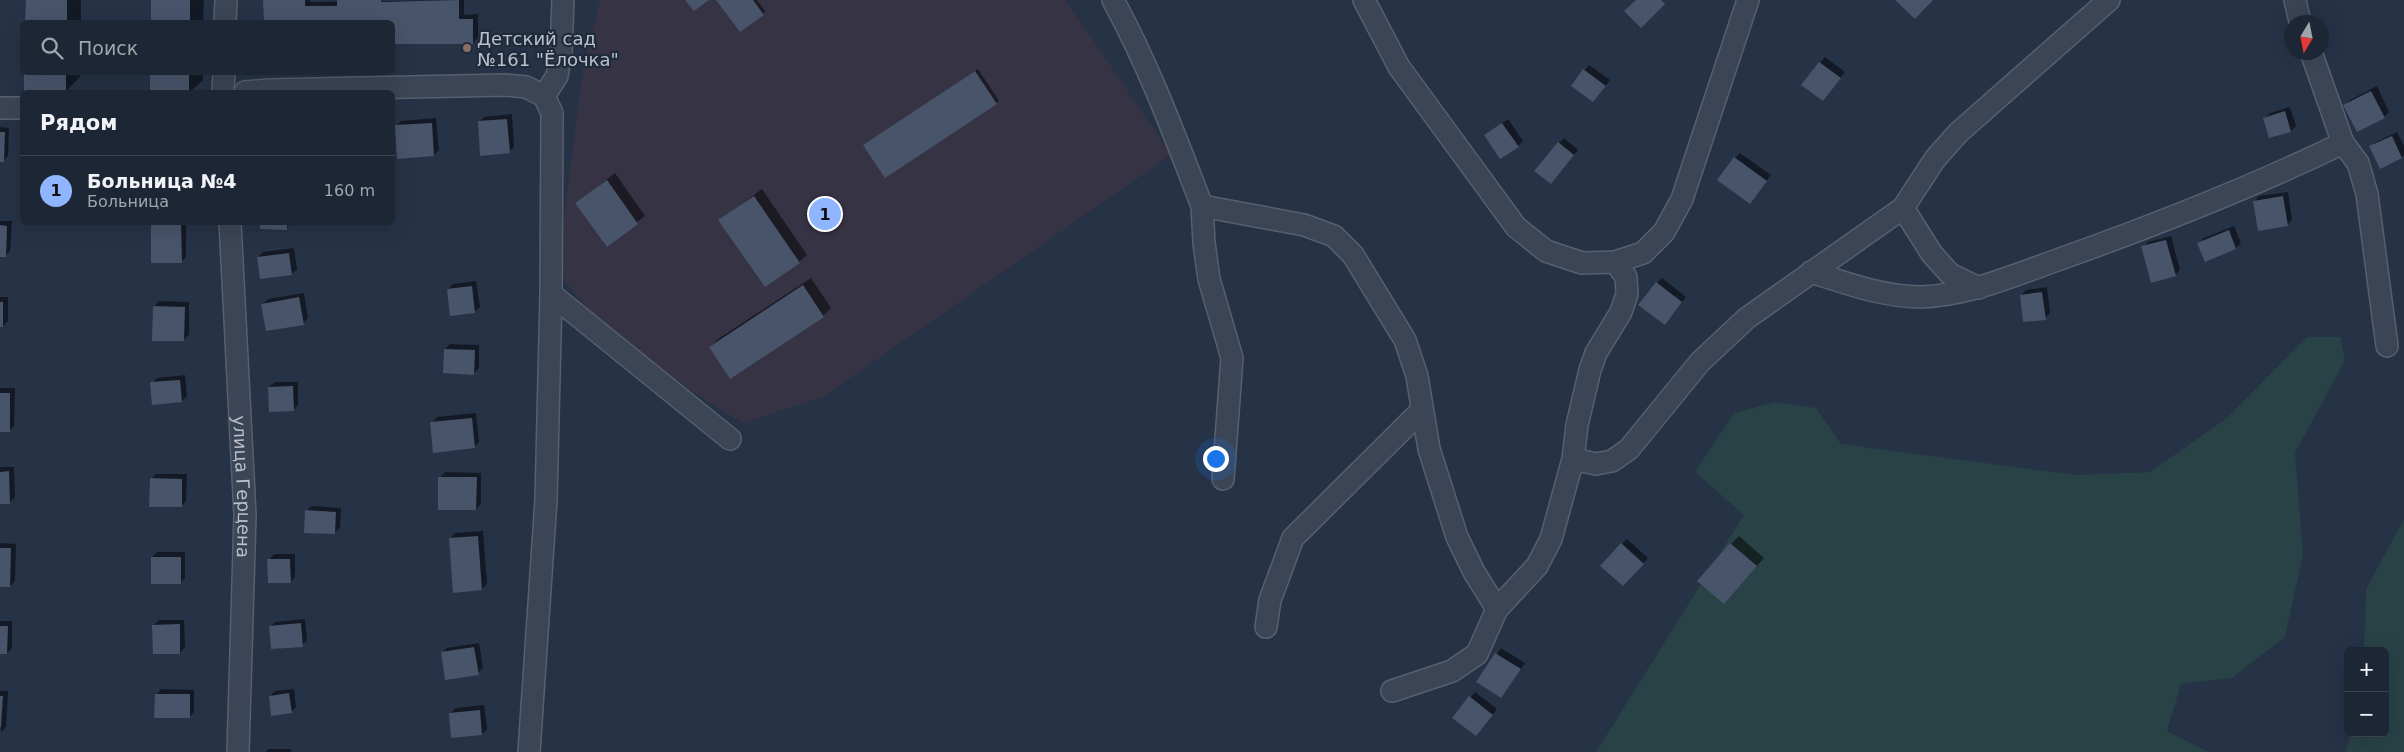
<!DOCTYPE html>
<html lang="ru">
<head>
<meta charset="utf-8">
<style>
  body { margin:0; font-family:"DejaVu Sans",sans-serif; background:#293240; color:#f1f3f6 }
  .controls { position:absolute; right:15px; bottom:15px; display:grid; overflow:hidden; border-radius:8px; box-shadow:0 5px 20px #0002 }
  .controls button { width:45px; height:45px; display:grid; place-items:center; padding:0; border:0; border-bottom:1px solid #3a434f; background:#1c2634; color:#f1f3f6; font:25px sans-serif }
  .compass { position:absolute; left:2284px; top:15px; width:45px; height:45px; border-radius:50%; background:#1c2634; box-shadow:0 5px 20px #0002; rotate:190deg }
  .you { position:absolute; left:1215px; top:458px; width:18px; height:18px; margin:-12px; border:4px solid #fff; border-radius:50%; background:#1a73e8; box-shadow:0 0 0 8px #1a73e833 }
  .badge { display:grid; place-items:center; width:32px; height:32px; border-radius:50%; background:#8eb5fd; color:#111; font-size:16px; font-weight:700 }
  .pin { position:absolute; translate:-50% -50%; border:2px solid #fff; box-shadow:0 1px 5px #0006 }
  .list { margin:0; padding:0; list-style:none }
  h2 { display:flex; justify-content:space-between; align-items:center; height:65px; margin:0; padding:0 20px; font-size:21px }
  h2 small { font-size:16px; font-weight:400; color:#a0a5ac }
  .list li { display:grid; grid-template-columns:32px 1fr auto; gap:15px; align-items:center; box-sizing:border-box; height:70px; padding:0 20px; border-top:1px solid #3a434f }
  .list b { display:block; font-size:19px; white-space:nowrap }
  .list p { margin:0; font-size:16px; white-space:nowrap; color:#a0a5ac }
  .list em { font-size:16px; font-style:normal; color:#a0a5ac }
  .icon { flex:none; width:28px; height:28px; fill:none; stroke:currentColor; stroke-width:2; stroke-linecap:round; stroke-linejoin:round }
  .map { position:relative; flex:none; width:2404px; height:752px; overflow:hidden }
  .search { position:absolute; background:#1c2634; box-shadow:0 5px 20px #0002; left:20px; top:20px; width:375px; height:55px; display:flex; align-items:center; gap:12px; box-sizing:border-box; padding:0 18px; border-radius:8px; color:#a0a5ac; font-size:19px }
  .panel { position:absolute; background:#1c2634; box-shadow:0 5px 20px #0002; left:20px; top:90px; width:375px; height:135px; border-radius:8px }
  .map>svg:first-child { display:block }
  .medical { fill:#363345 }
  .green { fill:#284246 }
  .shadow { fill:#0007 }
  .building { fill:#48546a }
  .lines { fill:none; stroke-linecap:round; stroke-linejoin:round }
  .street-casing { stroke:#56606f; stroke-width:24 }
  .street { stroke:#3b4555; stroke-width:21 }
  .education-dot { fill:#8d6e63; stroke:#1f2a3a; stroke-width:2 }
  .labels { text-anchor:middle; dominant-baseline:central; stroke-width:4.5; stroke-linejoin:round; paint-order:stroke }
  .poi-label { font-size:18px; fill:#b9c0ce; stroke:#1f2a3a; text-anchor:start }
  .street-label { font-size:18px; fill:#b9c0ce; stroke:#1f2a3a }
</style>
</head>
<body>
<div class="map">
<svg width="2404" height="752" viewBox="0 0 2404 752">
  <rect width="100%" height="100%" fill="#263246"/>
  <!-- medical -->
  <path class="medical" d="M600 0H1066L1171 155 823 397 743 423 625 350 557 273 583 68Z"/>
  <!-- green -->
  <path class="green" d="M2307 337H2340L2345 360 2295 453 2303 555 2285 637 2232 678 2181 684 2167 731 2209 752H1596L1744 515 1695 472 1734 413 1775 402 1816 408 1841 444 2076 475 2150 472 2227 418Z
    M2404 519V752H2345L2352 733H2385V651H2364L2366 589Z"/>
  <!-- shadow -->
  <path class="shadow" d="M27 0H81V22H26Z
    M152 0H204L203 22H152Z
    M265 0H310V2L464 0V15L478 14V38L473 43 392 22H265Z
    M718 0H757L765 11 763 14Z
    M1825 57 1845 72 1828 94 1803 85Z
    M1589 65 1610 80 1598 96 1573 86Z
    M978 69 999 101 885 176 864 145Z
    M25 72H80V77L65 92Z
    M152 72H203V80L190 92H152Z
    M2377 86 2389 112 2384 117 2345 105 2350 100Z
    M2290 107 2296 126 2291 131 2270 137 2265 118 2270 113Z
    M512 114 514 147 509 152 479 122 484 117Z
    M436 118 439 150 434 155 396 126 401 121Z
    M1508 119 1523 141 1518 146 1486 135Z
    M0 127 9 128 8 156 3 161H0Z
    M2397 132 2404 146V155L2402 157 2371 147 2376 142Z
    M1564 138 1578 150 1556 177 1559 143Z
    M1740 153 1771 175 1750 202 1735 158Z
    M615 173 645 216 607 245 577 203Z
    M762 189 807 255 799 262 720 220Z
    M2288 192 2292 220 2287 225 2254 202 2259 196Z
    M0 221H12L10 251 5 256H0Z
    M154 222H186V257L181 262 152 224Z
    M262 222H292L286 229Z
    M2234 226 2241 243 2236 248 2199 243 2204 238Z
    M2171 236 2180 270 2175 275 2143 247 2148 242Z
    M294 248 297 269 292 274 258 257 263 252Z
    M811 278 831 308 823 316 730 377 710 347 718 339Z
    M1662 278 1686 297 1670 318 1657 283Z
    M476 281 480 307 474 312 448 289 453 284Z
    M2047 287 2050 313 2045 318 2021 295 2026 290Z
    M304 293 308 318 303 324 263 304 268 299Z
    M0 297H8V321L3 326H0Z
    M159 301 189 302V335L183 340 154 307Z
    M450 344 479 345V368L474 373 445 349Z
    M185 375 187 396 182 401 152 383 157 378Z
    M275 382H298V405L293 410 269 387Z
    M0 388H15L14 426 9 431H0Z
    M476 413 479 442 474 447 432 423 437 417Z
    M0 467H14L15 497 9 503H0Z
    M445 472 481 473V504L476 509 440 478Z
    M156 474H187L186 501 181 506 151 479Z
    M312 506 341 508 340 528 334 533 306 511Z
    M483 531 487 584 482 589 450 539 455 533Z
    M1739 536 1764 558 1731 595V544Z
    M1627 539 1648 558 1628 580 1622 544Z
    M0 543 16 544 15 581 10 586H0Z
    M157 552H185V578L180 583 152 557Z
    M274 554H295V577L290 582 269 560Z
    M305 619 307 640 302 645 270 627 275 622Z
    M159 620H184L185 647 180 653 154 625Z
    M0 621H12V648L7 653H0Z
    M479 643 483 668 478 673 442 653 447 648Z
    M1501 648 1525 663 1501 697 1478 682Z
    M161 689 194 690V712L189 717 156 695Z
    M294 689 296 707 291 712 270 696 275 691Z
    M0 691H8L6 727 1 732Z
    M1475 692 1497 709 1481 730 1454 717Z
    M484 705 487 729 482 734 450 714 455 708Z
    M268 749H291V752H266Z"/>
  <!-- building -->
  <path class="building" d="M26 0H67V22H25Z
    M151 0H190V22H151Z
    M263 0H305V6H337V0H381V2L459 0V19H473V44H392V22H264Z
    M685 0H709L694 11Z
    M716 0H753L764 15 740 32Z
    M1636 0H1661L1665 4 1641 28 1624 11Z
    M1895 0H1933L1915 19Z
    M1819 62 1841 78 1823 101 1801 85Z
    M1583 69 1606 86 1593 102 1571 86Z
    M975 71 997 104 885 178 863 145Z
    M24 72H66V92H24Z
    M150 72H189V92H150Z
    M2371 91 2385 118 2357 132 2343 105Z
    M2285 111 2291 132 2269 138 2263 118Z
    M507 119 510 153 480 156 478 121Z
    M432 123 434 156 397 159 395 125Z
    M1502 123 1519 147 1500 159 1484 135Z
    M0 132H5L4 162H0Z
    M2392 136 2402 158 2380 169 2369 146Z
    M1558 142 1574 155 1551 184 1534 171Z
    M1734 157 1767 181 1750 204 1717 180Z
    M607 180 638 224 607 247 575 203Z
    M754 196 800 263 765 287 718 220Z
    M2283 196 2288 226 2258 231 2253 201Z
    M260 222H287V230L260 229Z
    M151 224H181L182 263H151Z
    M0 225 7 226 6 257H0Z
    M2229 230 2236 249 2205 262 2197 243Z
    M2166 240 2176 276 2151 283 2141 246Z
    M289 253 292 275 260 279 257 257Z
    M1656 282 1682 302 1665 325 1638 305Z
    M803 285 824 317 730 379 709 347Z
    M472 286 475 313 450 316 447 289Z
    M2042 292 2046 320 2023 322 2020 295Z
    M299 297 304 325 266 331 261 304Z
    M0 302H3V327H0Z
    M153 306 185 307 184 341H152Z
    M444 349 475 350 474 375 443 373Z
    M180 380 182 402 152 405 150 382Z
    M293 386 294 411 269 412 268 387Z
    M0 393H10V432H0Z
    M472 418 475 448 433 453 430 422Z
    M9 471 10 504H0V472Z
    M438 477H477L476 510H438Z
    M150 478 182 479V507H149Z
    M305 510 336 512 335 534 304 533Z
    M478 536 482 590 453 593 449 538Z
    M1621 543 1644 564 1623 586 1600 566Z
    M1730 543 1757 566 1724 604 1697 581Z
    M0 548H11L10 587H0Z
    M151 557H181V584H151Z
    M267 559H290L291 583H268Z
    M301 623 303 647 271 649 269 626Z
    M180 624V654H153L152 625Z
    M0 626H8L7 654H0Z
    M474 647 479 675 445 680 441 652Z
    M1495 653 1521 669 1501 698 1476 682Z
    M289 693 292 713 271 716 269 696Z
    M155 694H190V718H154Z
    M0 696H3L1 727H0Z
    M1469 696 1493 715 1476 736 1452 718Z
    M480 710 482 735 451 738 449 713Z"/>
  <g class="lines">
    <!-- street casing -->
    <g class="street-casing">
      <g id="street">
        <path d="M1113 0C1149 66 1175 136 1202 206L1304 225 1334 236 1353 255 1405 340 1417 376 1429 449 1457 537 1474 572 1497 609"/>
        <path d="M1364 0 1399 67 1516 227 1546 251 1582 263 1615 262 1643 253 1664 232 1682 199 1748 0"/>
        <path d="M2295 0 2300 22"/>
        <path d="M225 22 226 0"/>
        <path d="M2311 52 2343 143 2358 163 2367 194 2387 346"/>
        <path d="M223 92 224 72"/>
        <path d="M245 92 269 90 505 85 526 87 544 96 552 113 551 294 730 439"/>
        <path d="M544 96 557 76 561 53 563 0"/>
        <path d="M0 108H22"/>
        <path d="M1202 206 1204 243 1209 279 1232 358 1223 479"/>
        <path d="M1903 208 1932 254 1950 274 1979 288"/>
        <path id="s1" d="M230 222 245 515 238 752"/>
        <path d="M1811 272C1846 283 1884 297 1921 297 1971 295 2017 274 2063 258 2158 224 2252 187 2343 143"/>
        <path d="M1573 459 1596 464 1612 461 1629 449 1700 362 1747 318 1903 208 1935 159 1958 133 2109 0"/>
        <path d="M1266 627 1270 600 1293 538 1421 411"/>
        <path d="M1392 691 1452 671 1477 654 1497 609 1537 566 1551 539 1573 459 1577 425 1590 370 1596 353 1621 312 1627 294 1626 277 1615 262"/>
        <path d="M529 752 546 500 551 294"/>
      </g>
    </g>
    <!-- street -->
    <use href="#street" class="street"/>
  </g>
  <!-- markers -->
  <circle class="education-dot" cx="467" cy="48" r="5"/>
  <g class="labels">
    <!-- poi labels -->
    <g class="poi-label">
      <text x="477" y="38">Детский сад<tspan x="477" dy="21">№161 "Ёлочка"</tspan></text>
    </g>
    <!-- street labels -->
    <g class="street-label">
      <text stroke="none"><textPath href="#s1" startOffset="265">улица Герцена</textPath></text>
    </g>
  </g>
</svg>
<div class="controls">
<button>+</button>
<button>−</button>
</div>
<svg class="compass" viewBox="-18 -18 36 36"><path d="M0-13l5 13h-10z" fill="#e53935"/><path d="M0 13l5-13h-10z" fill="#a0a5ac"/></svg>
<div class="you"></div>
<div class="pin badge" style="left:825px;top:214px">1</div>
<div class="search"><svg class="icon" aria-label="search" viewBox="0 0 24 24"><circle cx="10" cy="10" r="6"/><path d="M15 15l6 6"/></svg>Поиск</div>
<section class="panel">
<h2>Рядом<small></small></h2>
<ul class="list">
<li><span class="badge">1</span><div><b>Больница №4</b><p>Больница</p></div><em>160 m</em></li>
</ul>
</section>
</div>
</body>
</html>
